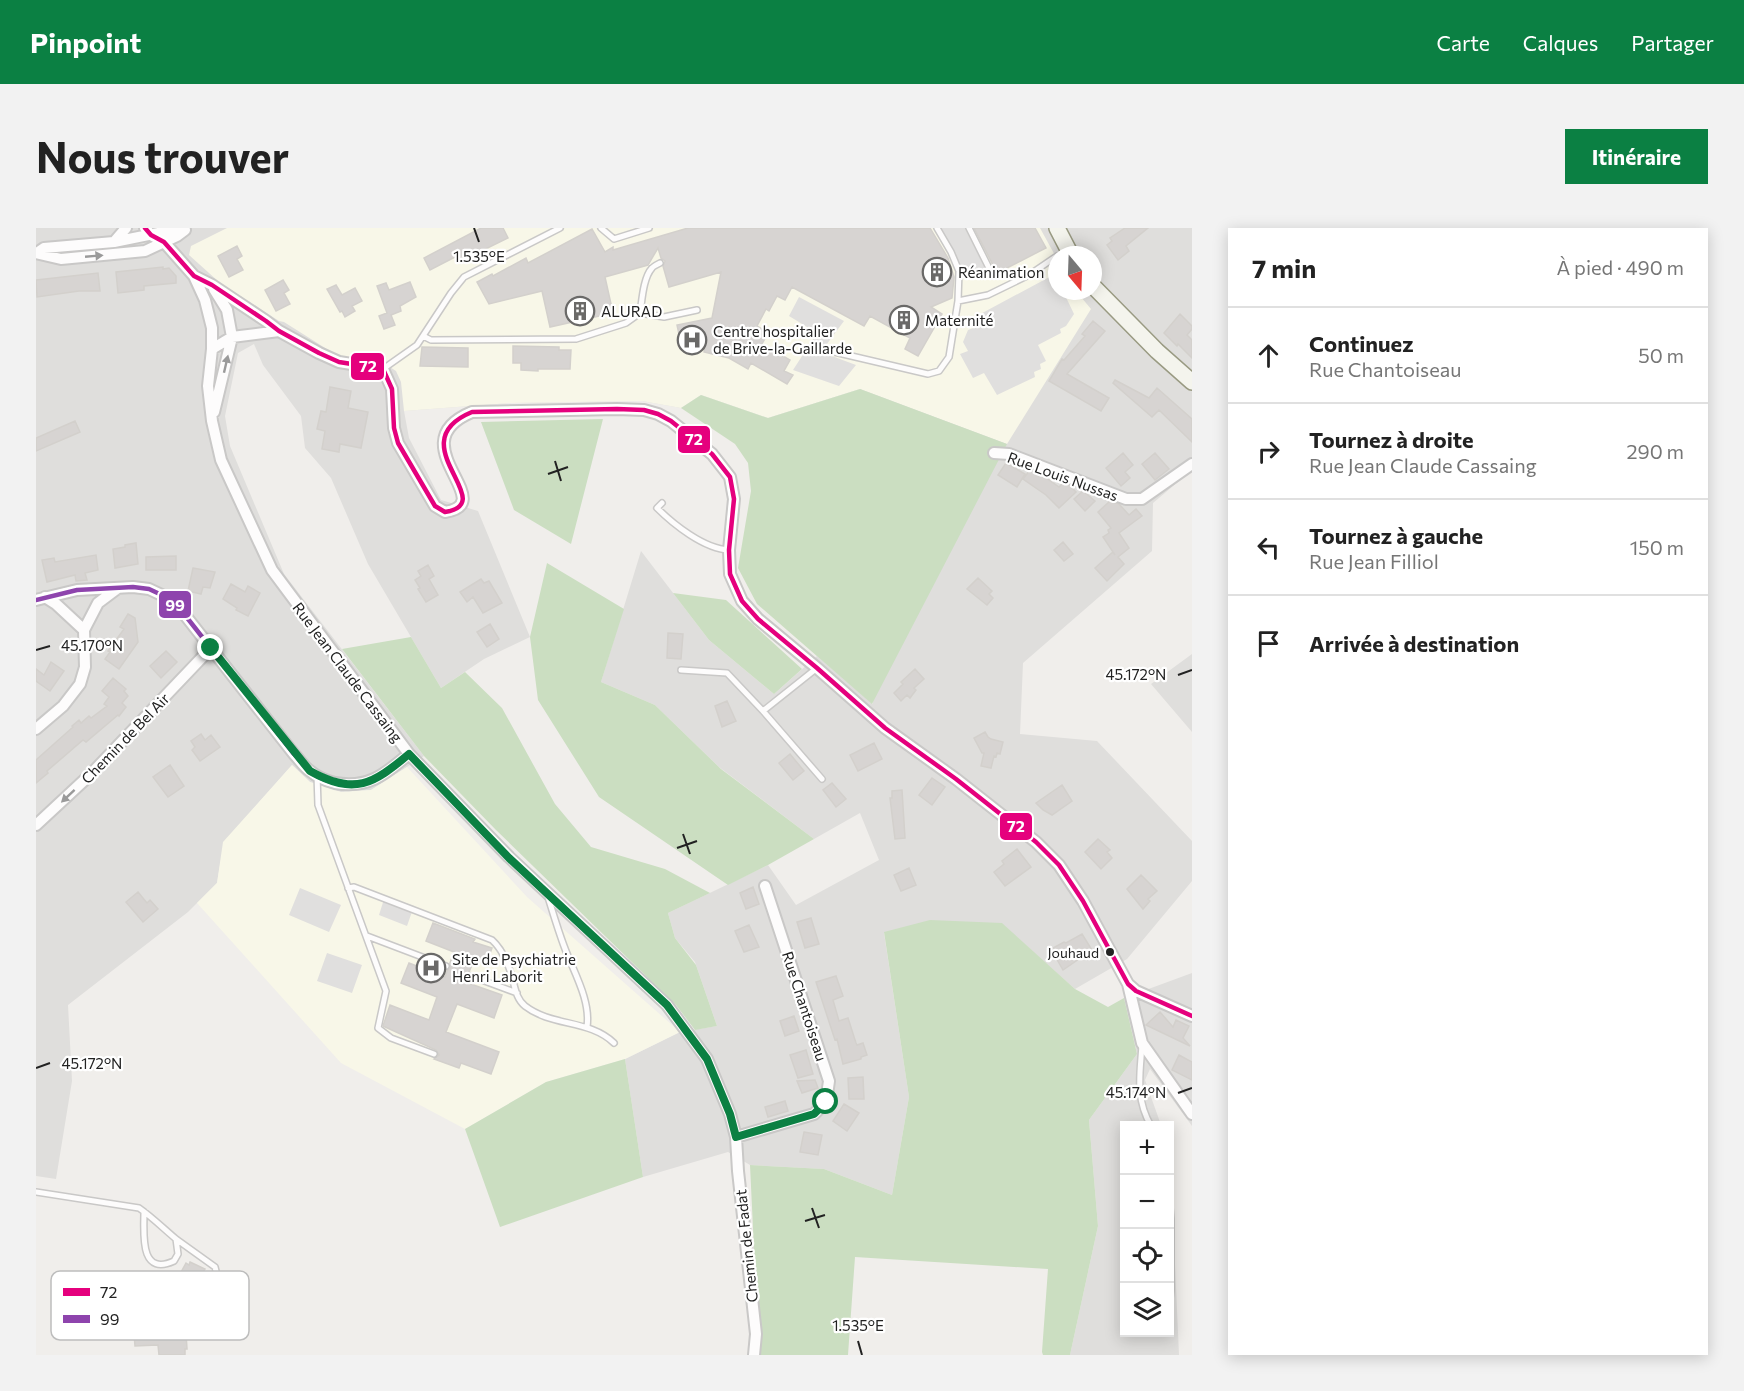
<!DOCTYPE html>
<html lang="fr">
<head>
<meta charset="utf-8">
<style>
  body { margin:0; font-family:Commissioner,sans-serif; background:#f2f2f2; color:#222 }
  .controls { position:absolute; right:18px; bottom:18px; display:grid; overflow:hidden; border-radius:0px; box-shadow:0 3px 15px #0003 }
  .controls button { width:54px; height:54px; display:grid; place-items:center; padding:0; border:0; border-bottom:2px solid #e0e0e0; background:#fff; color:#222; font:30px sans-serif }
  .compass { position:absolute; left:1012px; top:18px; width:54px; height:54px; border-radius:50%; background:#fff; box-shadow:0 3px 15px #0003; rotate:161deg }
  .stop { position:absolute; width:18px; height:18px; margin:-14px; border:4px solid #0b8043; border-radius:50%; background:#fff }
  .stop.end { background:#0b8043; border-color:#fff; box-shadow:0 2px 6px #0008 }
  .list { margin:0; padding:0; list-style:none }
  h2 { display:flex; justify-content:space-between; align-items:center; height:78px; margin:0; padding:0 24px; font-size:26px }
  h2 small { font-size:20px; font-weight:400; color:#767676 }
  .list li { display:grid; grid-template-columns:39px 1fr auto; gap:18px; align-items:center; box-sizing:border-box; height:96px; padding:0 24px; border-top:2px solid #e0e0e0 }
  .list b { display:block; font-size:22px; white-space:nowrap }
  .list p { margin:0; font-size:20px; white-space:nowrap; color:#767676 }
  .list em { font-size:20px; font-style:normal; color:#767676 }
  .icon { flex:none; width:33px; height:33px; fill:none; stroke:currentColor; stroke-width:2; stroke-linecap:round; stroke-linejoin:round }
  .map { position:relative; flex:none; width:1156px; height:1127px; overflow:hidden; border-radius:0px }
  header { display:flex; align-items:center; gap:36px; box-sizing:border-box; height:84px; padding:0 30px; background:#0b8043; color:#fff }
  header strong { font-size:28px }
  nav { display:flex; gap:33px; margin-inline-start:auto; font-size:21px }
  .intro { display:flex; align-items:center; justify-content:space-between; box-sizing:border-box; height:144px; padding:0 36px }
  h1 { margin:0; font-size:42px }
  .button { padding:15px 27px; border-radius:0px; background:#0b8043; color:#fff; font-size:21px; font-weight:700 }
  main { display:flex; gap:36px; padding:0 36px }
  aside { flex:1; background:#fff; border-radius:0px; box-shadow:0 3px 15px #0003 }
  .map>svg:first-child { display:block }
  .residential { fill:#dfdedc; fill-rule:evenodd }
  .education { fill:#f8f7e8 }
  .forest { fill:#cbdec1 }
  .parking { fill:#e0dfde }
  .building { fill:#d7d4d2; stroke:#d3d0cc; stroke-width:1.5 }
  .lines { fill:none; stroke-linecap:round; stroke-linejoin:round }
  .service-casing { stroke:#c9c8c7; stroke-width:8 }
  .minor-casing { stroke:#c9c8c7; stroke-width:14 }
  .secondary-casing { stroke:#999a82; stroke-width:18 }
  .service { stroke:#fdfcfc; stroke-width:5 }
  .minor { stroke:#fdfcfc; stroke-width:10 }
  .secondary { stroke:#f4f4ed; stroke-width:15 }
  .bus-1-casing { stroke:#fff; stroke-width:9 }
  .bus-2-casing { stroke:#fff; stroke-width:9 }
  .bus-1 { stroke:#e5007d; stroke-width:4.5 }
  .bus-2 { stroke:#8e44ad; stroke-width:4.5 }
  .oneway { fill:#9a9a9a }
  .route { stroke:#0b8043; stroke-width:8 }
  .ticks { fill:none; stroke:#222; stroke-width:2 }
  .bus-dot { fill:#222; stroke:#fff; stroke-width:2 }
  .labels { text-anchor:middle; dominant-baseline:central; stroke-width:4.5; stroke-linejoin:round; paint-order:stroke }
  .bus-label { font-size:14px; fill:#222; stroke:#fff; text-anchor:end }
  .poi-label { font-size:15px; fill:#222; stroke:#fff; text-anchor:start }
  .street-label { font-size:15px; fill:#222; stroke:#fff }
  .key { fill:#fff; stroke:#bdbdbd; stroke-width:1.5 }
  .key-label { font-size:16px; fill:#222 }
  .ticks-label { font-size:15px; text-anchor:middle; fill:#222; stroke:#fff; stroke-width:4.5; stroke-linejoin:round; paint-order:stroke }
  .line-badge { stroke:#fff; stroke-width:2 }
  .badge-label { font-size:16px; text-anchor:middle; font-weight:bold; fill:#fff }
</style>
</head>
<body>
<header>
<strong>Pinpoint</strong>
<nav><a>Carte</a><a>Calques</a><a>Partager</a></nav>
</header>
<div class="intro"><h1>Nous trouver</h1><a class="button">Itinéraire</a></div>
<main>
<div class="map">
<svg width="1156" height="1127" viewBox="0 0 1156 1127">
  <rect width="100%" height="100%" fill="#f0eeeb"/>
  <!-- residential -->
  <path class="residential" d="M0 0H1156V242L1117 275 1116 323 987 435 984 506 1061 513 1156 613V653L1091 731 1039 761 965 695 848 705 873 869 856 967 788 941 714 937 692 924 607 949 589 831 644 804 681 798 659 734 639 710 632 685 732 637 760 677 843 632 824 585 778 611 683 539 619 477 565 454 605 323 673 412 738 466 781 428 837 476 824 161 732 190 665 167 645 180 606 173 475 175 368 183 373 210 405 272 442 283 494 409 448 431 405 460 332 336 295 250 269 220 265 188 227 137 218 116 202 125 189 188 194 218 248 346 388 528 335 562 305 564 274 554 256 537 188 614 181 655 152 684 32 777 36 853 20 951 0 948ZM1021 27H1057V63H1021Z
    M1156 426V504L1115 456Z
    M1156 745V898L1114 841 1109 852 1125 897 1088 898V1104H1134V923L1143 1127H1034L1062 998 1053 892 1101 826 1088 770Z"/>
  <!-- education -->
  <path class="education" d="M191 0H1004L1021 31V63H1040L1055 81 971 216 824 161 732 190 665 167 645 180 606 173 475 175 368 183 365 154 360 143 349 136 305 130 248 94 243 93 183 54 153 27 155 18Z
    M256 537 274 554 305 564 335 562 371 539 491 669 644 804 589 831 510 854 429 901 305 835 161 675 181 655 187 614Z"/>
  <!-- forest -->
  <path class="forest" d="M824 161 971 216 836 476 721 376 702 340 715 263 712 235 699 216 645 180 665 167 732 190Z
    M567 191 535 316 478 282 445 194Z
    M511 335 588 381 565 454 619 477 685 541 778 611 732 637 692 657 563 569 502 472 494 409Z
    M637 365 690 372 766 441 738 466 673 412Z
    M375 409 405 460 429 444 466 480 519 576 555 619 629 641 674 665 632 685 639 710 660 737 681 798 659 802 640 777 460 602 388 528 306 421Z
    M894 692 966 695 1039 761 1072 779 1088 770 1101 826 1053 892 1062 998 1034 1127H1007L1006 1124 1012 1041 819 1029 812 1127H723L714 937 788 941 856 967 873 869 848 704Z
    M589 831 607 949 464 999 429 901 510 854Z"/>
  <!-- parking -->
  <path class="parking" d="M904 0H929L951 44 926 42 917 21Z
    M1019 46 1021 51V63H1027L1038 86 1030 98 1024 101 1025 105 1002 117 1010 133 1004 136 1005 141 998 144 999 149 961 167 948 145 937 150 924 126 932 123 927 114 932 102 940 99 937 90Z
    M763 69 808 93 785 124 820 137 803 158 757 142 781 105 753 88Z
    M264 660 305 677 293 704 253 687Z
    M349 668 378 678 371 698 343 687Z
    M291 725 326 737 316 765 281 753Z"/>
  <!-- building -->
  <path class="building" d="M445 0H467L472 10 423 34 419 29 394 42 388 30Z
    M652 0H894L912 30 918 49 916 70 895 79 906 86 882 128 869 121 874 110 834 88 828 98 756 59 749 72 741 68 733 83 730 81 721 98 732 105 726 116 754 132 748 143 757 147 751 156 715 135 712 141 693 130 668 124 670 115 646 120 641 97 676 90 685 44 633 59 627 38 629 33 625 30 622 20 612 37 569 49 577 85 514 99 506 63 453 76 441 54 456 46 457 48 490 30 492 35 556 1 569 24 577 19V22Z
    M938 0H999L1010 20 961 45Z
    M1089 0H1112L1090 18 1093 23 1082 32 1071 17 1076 13 1074 10Z
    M201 18 206 28 201 31 207 42 193 49 182 28Z
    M127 39V41L133 40 140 48V55L108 58V62L82 65 80 44Z
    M62 45 64 63H43L1 69 0 52Z
    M247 52 253 62 248 65 254 76 240 83 229 62Z
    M374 54 380 69 364 78 365 83 355 87 359 97 348 101 343 88 351 85 341 58 350 55 353 62Z
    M300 57 306 67 319 60 326 73 316 78 319 83 309 89 306 83 304 84 291 61Z
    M1144 86 1156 98V101L1151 107 1156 112V130L1142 116 1141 118 1128 105Z
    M1057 93 1069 103 1031 146 1073 170 1065 183 1013 153 1026 131 1028 132 1049 108 1046 106Z
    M477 118 523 119V122H535L534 141H502V143L485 142V135H477Z
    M386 119 432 120V139L384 138Z
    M1079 152 1113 170 1121 160 1156 191V214L1123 182 1116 189 1077 155Z
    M294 159 315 163 312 180 332 184 325 220 304 216 303 224 286 221 289 203 281 201 285 183 290 184Z
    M39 193 44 204 0 223V210Z
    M1087 225 1097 237 1089 244 1094 250 1085 258 1070 240Z
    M1119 225 1133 241 1119 252 1106 236Z
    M970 235 989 246 981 259 962 247Z
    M994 242 1006 247 1023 259 1027 255 1033 257 1040 264 1023 280 1010 267 987 251Z
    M1047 263 1059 273 1049 283 1038 271Z
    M1074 273 1083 276 1093 287 1100 281 1106 288 1083 305 1093 320 1082 329 1088 336 1071 353 1059 340 1077 324 1079 327 1067 309 1073 305 1072 302 1075 300 1062 284Z
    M1027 314 1037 326 1028 333 1018 322Z
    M100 315 102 336 79 340 77 321 89 319V317Z
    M60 327 62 342 49 345 51 352 40 353 39 347 11 354 6 332 18 330 19 334Z
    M140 328V342H110V329Z
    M392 337 398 348 393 351 402 367 390 374 382 361 384 360 379 352 385 348 382 343Z
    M157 340 179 344 174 360 167 359 165 366 152 363Z
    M942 350 956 363 953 366 957 370 951 377 931 361Z
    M445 351 448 355 453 353 466 375 447 385 437 369 431 374 424 364Z
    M195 356 209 364 212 358 224 365 212 388 200 382 201 380 187 371Z
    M92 386 99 390 102 414 83 441 69 431 74 424 72 423 88 401 84 399Z
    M454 396 463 411 451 419 441 404Z
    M632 405 647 406 645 431 631 430Z
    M130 423 141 434 125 450 114 438Z
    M15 434 28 443 14 463 0 453V441L8 447Z
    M879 441 888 451 878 460 880 462 874 470 871 467 865 473 858 465 867 456 865 454Z
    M77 450 90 461 88 463 92 468 86 475 90 479 83 488 82 487 50 514 47 512 11 543 12 545 0 555V532L37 499 36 498 43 492 45 495 53 488 55 490 71 478 68 476 73 469 66 463Z
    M691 473 700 493 686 499 679 478Z
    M949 504 952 509 955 511 967 514 964 526 961 525 960 529 958 528 955 540 945 538 948 525H946L938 510Z
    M165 506 169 512 175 507 184 519 164 533 156 522 159 519 155 513Z
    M838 515 846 531 822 543 814 527Z
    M754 526 768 543 757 552 743 535Z
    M134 537 148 558 132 569 117 549Z
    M896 550 909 559 896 577 883 567Z
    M796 555 810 571 800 579 787 562Z
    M1026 557 1036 573 1016 587 1007 582 1000 575Z
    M866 562 869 610 859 611 854 570H856V563Z
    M1062 611 1074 622 1071 624 1076 630 1065 641 1049 624Z
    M981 621 995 639 969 658 958 644 968 636 966 633Z
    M873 640 880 657 865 663 858 647Z
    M1105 647 1121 663 1112 671 1114 673 1107 681 1091 661Z
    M717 659 723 676 710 681 704 665Z
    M102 664 111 675 114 672 122 681 107 694 90 674Z
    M775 690 783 716 769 720 761 694Z
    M397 695 439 711 437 714 456 720 450 736 438 732 433 744 431 746 429 754 466 767 458 790 421 776 410 804 463 824 455 846 425 835 423 840 398 831 403 827 400 822 347 798 354 777 393 792 401 769 365 755 373 735 409 749 411 743 414 740V735L418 724 390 713Z
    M713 697 723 719 708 724 699 703Z
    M1046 706 1056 722 1027 742 1015 721 1028 714 1030 715Z
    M800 748 807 768 797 772 803 793 812 790 820 815 821 817 827 815 831 827 825 829V831L807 836 801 811 799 812 780 754Z
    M1124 784 1137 799 1140 792 1153 798 1147 810 1154 818 1110 797Z
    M758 788 763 803 749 808 744 793Z
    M770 822 777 846 762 850 754 827Z
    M1143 827 1156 834V852L1136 842Z
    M827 849 828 871H813L812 850Z
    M779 852 782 860 766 865 761 853Z
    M749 873 752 883 732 889 729 879Z
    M808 876 823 885 811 903 797 893Z
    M768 904 786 907 782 927 764 924Z
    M154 1034 169 1041 167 1044 171 1046 161 1068 163 1069 156 1084 154 1083 143 1105H150L151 1121H149V1127H123L122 1117 99 1118 97 1094H102V1091L120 1089 136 1056 138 1057 150 1035 153 1037Z"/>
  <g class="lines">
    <!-- service casing -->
    <g class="service-casing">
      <path id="service" d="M565 0 578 11 613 0
        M933 0 953 40
        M922 73 952 67 993 47 1021 28
        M604 85C606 73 607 50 616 40 616 39 624 35 624 35
        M387 108 395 112 540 111 590 95 604 85 628 89 661 82
        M794 123 892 146 903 143 913 129 922 73 923 43 915 24 901 0
        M347 141 381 117 415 65 428 49 524 0
        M626 275 621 280C637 296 668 321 693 322
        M645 442 691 445 727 483 786 551
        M727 483 781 440
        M281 547 282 577 350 763 342 800 355 810 398 826
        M312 660 318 659 456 712C467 722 472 735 476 749 479 759 480 771 489 778 516 799 553 791 578 815
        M512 669C517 685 522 702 528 718 537 743 555 772 551 799
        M331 708 410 738
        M435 748 481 765
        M1106 817C1104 847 1099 870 1115 898
        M0 964 103 980C116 989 128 1001 140 1011L142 1026 138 1033C103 1049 108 1005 108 984
        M1134 980 1135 991V1062L1134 1070
        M140 1011 179 1039 180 1043 168 1099"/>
    </g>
    <!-- minor casing -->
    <g class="minor-casing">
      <path id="minor" d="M109 0 115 7 128 14 158 48 176 57 230 93 243 103 283 125 303 134 347 141 356 161 358 200 362 215 399 278 409 284C466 275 361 215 436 184L581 181 608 182 622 186 635 193 676 226 694 249 698 271 693 322 694 346 706 373 722 391 781 440 849 500 920 551 1000 614 1023 637 1047 673 1092 756 1100 763 1156 788
        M78 14 90 0
        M0 25 25 31 109 23 141 8 149 2
        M1 25 8 20 78 14 127 4 147 2
        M158 48 169 72 176 100V121L172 158 176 193 185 232 236 342 373 526 473 629 631 777 671 831 694 886 700 909 702 943 720 1106 718 1127
        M178 61 191 82 196 109 178 184
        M176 121 196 109 243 103
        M958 225 973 226 1090 271H1106L1156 236
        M9 369 20 376 48 402
        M0 372 41 362 97 359 113 361 130 369 145 382 258 526C263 531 268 539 274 543 281 549 291 553 299 555 333 561 349 546 373 526
        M0 501 27 478 44 456 49 439 48 402 62 375 82 360
        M0 597 56 545 175 420
        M1092 756 1106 815 1156 886
        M700 909 778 886 790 874 793 853 729 658"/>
    </g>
    <!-- secondary casing -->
    <g class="secondary-casing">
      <path id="secondary" d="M1021 0 1035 27
        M1057 58 1121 123 1156 154"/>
    </g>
    <!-- service -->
    <use href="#service" class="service"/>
    <!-- minor -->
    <use href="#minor" class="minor"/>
    <!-- secondary -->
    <use href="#secondary" class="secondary"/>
    <!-- bus-1 casing -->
    <g class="bus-1-casing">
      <path id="bus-1" d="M109 0 115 7 128 14 158 48 176 57 230 93 243 103 283 125 303 134 347 141 356 161 358 200 362 215 399 278 409 284C466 275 361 215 436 184L581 181 608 182 622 186 635 193 676 226 694 249 698 271 693 322 694 346 706 373 722 391 781 440 849 500 920 551 1000 614 1023 637 1047 673 1092 756 1100 763 1156 788"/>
    </g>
    <!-- bus-2 casing -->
    <g class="bus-2-casing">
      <path id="bus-2" d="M0 372 41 362 97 359 113 361 130 369 145 382 258 526C263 531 268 539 274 543 281 549 291 553 299 555 333 561 349 546 373 526"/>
    </g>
    <!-- bus-1 -->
    <use href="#bus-1" class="bus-1"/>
    <!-- bus-2 -->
    <use href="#bus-2" class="bus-2"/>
  </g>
  <!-- one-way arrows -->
  <defs><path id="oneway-solid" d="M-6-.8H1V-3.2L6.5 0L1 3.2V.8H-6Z" transform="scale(1.5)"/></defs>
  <g class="oneway">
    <use href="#oneway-solid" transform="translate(58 28) rotate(-5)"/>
    <use href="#oneway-solid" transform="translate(190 136) rotate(-77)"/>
    <use href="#oneway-solid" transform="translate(32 568) rotate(137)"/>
  </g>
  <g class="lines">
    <!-- route -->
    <path class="route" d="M175 420 274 543C319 568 337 556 373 526L473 630 631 777 671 831 694 886 700 909 778 886 790 874"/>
  </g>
  <!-- ticks -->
  <path class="ticks" d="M438 0 443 14M519 233 525 253M512 246 532 239M0 422 14 418M1142 447 1156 442M647 606 654 626M641 620 661 613M0 840 14 835M1142 865 1156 860M776 980 783 1000M769 993 789 987M822 1113 826 1127"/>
  <!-- icons -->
  <defs>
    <g id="building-ring" transform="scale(1.5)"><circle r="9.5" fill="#fff" stroke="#6a6968" stroke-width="1.5"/><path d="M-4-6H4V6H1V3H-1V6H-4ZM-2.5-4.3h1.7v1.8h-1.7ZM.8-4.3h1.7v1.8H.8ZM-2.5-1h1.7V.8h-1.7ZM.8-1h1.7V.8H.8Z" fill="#6a6968"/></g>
    <g id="hospital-ring" transform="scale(1.5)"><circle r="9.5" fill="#fff" stroke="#6a6968" stroke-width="1.5"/><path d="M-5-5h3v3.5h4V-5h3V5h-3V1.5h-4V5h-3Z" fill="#6a6968"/></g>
  </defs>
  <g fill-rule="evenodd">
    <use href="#building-ring" x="901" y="44"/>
    <use href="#building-ring" x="544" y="83"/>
    <use href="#building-ring" x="868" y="92"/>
    <use href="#hospital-ring" x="656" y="112"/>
    <use href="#hospital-ring" x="395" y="740"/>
  </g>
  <!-- markers -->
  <circle class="bus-dot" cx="1074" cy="724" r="5"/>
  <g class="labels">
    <!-- bus labels -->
    <g class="bus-label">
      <text x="1063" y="724">Jouhaud</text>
    </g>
    <!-- poi labels -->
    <g class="poi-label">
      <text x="922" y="44">Réanimation</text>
      <text x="565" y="83">ALURAD</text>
      <text x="889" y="92">Maternité</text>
      <text x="677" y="103">Centre hospitalier<tspan x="677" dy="17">de Brive-la-Gaillarde</tspan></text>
      <text x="416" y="731">Site de Psychiatrie<tspan x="416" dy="17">Henri Laborit</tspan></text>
    </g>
    <!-- street labels -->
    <g class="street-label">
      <text transform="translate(1027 248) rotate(20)">Rue Louis Nussas</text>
      <text transform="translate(312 444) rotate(53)">Rue Jean Claude Cassaing</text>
      <text transform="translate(89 510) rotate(-46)">Chemin de Bel Air</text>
      <text transform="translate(769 778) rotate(72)">Rue Chantoiseau</text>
      <text transform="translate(710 1018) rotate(-96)">Chemin de Fadat</text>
    </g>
  </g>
  <!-- legend -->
  <rect x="15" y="1043" width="198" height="69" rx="9" class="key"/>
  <rect x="27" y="1060" width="27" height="8" fill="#e5007d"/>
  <rect x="27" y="1087" width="27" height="8" fill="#8e44ad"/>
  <g class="key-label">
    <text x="64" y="1070">72</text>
    <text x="64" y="1097">99</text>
  </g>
  <g class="ticks-label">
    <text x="443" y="34">1.535°E</text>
    <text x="56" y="423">45.170°N</text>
    <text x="1100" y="452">45.172°N</text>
    <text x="56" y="841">45.172°N</text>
    <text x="1100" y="870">45.174°N</text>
    <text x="822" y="1103">1.535°E</text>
  </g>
  <g class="line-badge">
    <rect x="314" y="124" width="35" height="29" rx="6" fill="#e5007d"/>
    <rect x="641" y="197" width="34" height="29" rx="6" fill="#e5007d"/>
    <rect x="122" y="362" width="34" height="29" rx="6" fill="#8e44ad"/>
    <rect x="963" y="584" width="34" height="29" rx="6" fill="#e5007d"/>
  </g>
  <g class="badge-label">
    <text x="332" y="144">72</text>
    <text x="658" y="217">72</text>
    <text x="139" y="383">99</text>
    <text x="980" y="604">72</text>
  </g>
</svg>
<div class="controls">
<button>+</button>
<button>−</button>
<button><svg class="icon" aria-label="locate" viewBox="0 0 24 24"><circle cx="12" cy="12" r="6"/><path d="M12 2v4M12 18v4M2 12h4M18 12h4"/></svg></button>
<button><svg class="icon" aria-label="layers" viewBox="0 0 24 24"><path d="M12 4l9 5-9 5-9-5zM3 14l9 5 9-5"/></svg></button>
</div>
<svg class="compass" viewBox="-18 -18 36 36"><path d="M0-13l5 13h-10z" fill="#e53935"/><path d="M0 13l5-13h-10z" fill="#767676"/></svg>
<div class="stop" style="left:790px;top:874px"></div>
<div class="stop end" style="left:175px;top:420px"></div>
</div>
<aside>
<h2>7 min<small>À pied · 490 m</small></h2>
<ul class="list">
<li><svg class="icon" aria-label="ahead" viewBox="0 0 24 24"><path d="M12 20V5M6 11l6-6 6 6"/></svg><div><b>Continuez</b><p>Rue Chantoiseau</p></div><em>50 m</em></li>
<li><svg class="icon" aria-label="right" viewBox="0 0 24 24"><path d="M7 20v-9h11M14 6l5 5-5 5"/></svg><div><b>Tournez à droite</b><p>Rue Jean Claude Cassaing</p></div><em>290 m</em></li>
<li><svg class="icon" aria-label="left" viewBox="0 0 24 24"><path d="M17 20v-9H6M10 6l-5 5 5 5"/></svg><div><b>Tournez à gauche</b><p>Rue Jean Filliol</p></div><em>150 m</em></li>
<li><svg class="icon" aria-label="arrive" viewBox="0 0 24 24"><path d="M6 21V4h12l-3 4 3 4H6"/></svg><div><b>Arrivée à destination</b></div></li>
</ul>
</aside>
</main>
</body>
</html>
